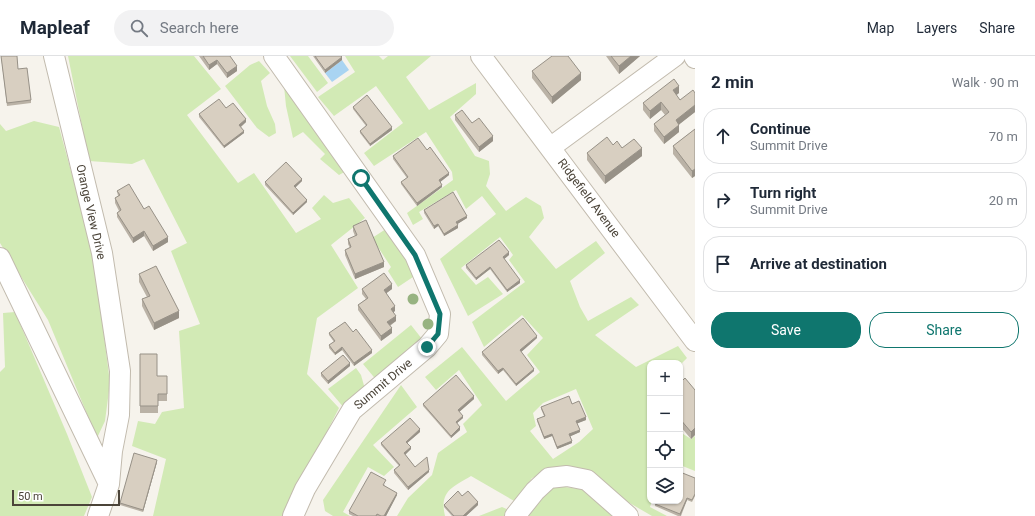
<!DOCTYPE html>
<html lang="en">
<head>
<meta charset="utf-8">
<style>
  body { margin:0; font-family:Roboto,sans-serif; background:#f2f2f3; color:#1f2937 }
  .controls { position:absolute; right:12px; bottom:12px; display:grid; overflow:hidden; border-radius:8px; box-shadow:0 1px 3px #0004 }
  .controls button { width:36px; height:36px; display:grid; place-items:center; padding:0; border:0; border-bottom:1px solid #e0e1e3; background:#fff; color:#1f2937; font:20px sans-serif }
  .scale { position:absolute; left:12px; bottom:10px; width:108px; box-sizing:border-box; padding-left:4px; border:2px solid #4b4439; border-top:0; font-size:11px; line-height:14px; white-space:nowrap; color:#4b4439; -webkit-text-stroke:3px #fff; paint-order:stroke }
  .stop { position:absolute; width:12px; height:12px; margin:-9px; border:3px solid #0f766e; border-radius:50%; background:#fff }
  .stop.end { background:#0f766e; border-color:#fff; box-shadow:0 1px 4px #0008 }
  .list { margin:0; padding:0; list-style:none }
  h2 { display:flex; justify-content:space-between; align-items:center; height:52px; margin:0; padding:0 16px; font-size:17px }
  h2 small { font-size:13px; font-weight:400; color:#747a83 }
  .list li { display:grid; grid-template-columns:26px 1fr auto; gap:12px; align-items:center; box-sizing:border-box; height:56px; margin:0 8px 8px; padding:0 8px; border:1px solid #e0e1e3; border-radius:16px }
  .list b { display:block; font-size:15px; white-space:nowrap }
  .list p { margin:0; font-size:13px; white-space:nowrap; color:#747a83 }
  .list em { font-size:13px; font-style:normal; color:#747a83 }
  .actions { display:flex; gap:8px; padding:12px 16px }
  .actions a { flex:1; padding:9px 0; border:1px solid #0f766e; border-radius:16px; text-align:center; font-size:14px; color:#0f766e }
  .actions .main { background:#0f766e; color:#fff }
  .icon { flex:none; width:22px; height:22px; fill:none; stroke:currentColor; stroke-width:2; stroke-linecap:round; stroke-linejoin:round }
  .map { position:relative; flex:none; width:695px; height:460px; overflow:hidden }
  header { display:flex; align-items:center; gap:24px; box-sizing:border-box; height:56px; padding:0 20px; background:#fff; border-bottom:1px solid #e0e1e3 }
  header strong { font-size:19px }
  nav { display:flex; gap:22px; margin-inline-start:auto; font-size:14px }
  .search { width:280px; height:36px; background:#f2f2f3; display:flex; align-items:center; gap:10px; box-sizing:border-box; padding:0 14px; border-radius:22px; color:#747a83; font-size:15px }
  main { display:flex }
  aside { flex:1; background:#fff }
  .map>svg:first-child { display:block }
  .green { fill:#d2eab5; fill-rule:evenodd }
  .water { fill:#a9d4f2 }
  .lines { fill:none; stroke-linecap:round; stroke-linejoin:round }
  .minor-casing { stroke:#c2bbae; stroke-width:22 }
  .minor { stroke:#fff; stroke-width:20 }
  .tree { fill:#97b381 }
  .wall { fill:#bab2a6 }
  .shaded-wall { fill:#979187 }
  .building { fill:#d8cfc1; stroke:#979187 }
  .route { stroke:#0f766e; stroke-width:5 }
  .labels { text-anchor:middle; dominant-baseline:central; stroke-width:3.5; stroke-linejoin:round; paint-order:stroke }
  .street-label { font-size:12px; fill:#4b4439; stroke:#fff }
</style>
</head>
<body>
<header>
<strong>Mapleaf</strong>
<div class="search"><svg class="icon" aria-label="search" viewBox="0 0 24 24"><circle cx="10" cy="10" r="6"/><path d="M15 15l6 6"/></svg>Search here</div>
<nav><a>Map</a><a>Layers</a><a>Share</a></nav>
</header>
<main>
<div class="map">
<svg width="695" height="460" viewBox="0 0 695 460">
  <rect width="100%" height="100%" fill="#f6f3ec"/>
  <!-- green -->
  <path class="green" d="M68 0H194L221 33 187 59 238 127 254 117 296 177 321 163 312 152 324 139 333 147 349 142 365 162 331 189 358 232 317 262 307 318 339 352 284 460H153L166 403 132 390 138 365 155 368 162 356 184 352 179 275 200 268 171 195 187 187 144 103 132 108 89 105Z
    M290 0H308L328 27 317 36Z
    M345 0H379L383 4 388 0H431L406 21 429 54 476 27V38L450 61 475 100 489 105 490 118 486 130 506 155 526 141 541 150 544 162 529 181 556 213 596 185 605 197 570 225 580 251 588 265 631 241 639 249 595 279 636 311 678 290 687 302 680 309V307H650V445H652L650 451 667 460H652L621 442 561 412 532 422 516 446 471 420C453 431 439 435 445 460H397L408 442 432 419 438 397 467 376 463 368 482 349 459 314 436 334 425 321 462 291 506 345 540 316 527 299 543 282 522 259 484 291 472 266 525 226 509 204 513 199 500 181 461 212 476 229 488 221 503 238 468 260 440 203 496 158 482 140 466 153 456 134 419 156 423 163 413 169 407 157 453 124 452 116 426 76 374 110 364 97 403 67 376 30 334 60 318 41 355 16ZM576 333 593 373 579 386 553 403 530 375 536 370 533 357 543 347Z
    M259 5 270 17 261 25 267 50 275 68 276 77 269 81 257 72 225 30 250 9Z
    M284 30 348 114 339 119 320 103 325 98 303 76 293 82 286 50Z
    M34 65 59 71 94 200 110 327 105 365 97 382 48 264 0 187V68L6 75Z
    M389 171 419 217 398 231 388 215 391 211 372 182Z
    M15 256 67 378 92 441 84 460H0V316L5 311 3 257Z
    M411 269 426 288 378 326 363 308Z
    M356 312 361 319 365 333 345 353 328 333Z
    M401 329 417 351 373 389 394 411 384 420 368 411 343 456 350 460H333L325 455 323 444Z
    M680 376 691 383 695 380V415L680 409Z
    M551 429 586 434 619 460H522Z
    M502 451 511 455 508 460H479Z"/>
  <!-- water -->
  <path class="water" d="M342 4 349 14 332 26 325 17Z"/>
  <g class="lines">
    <!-- minor casing -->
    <g class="minor-casing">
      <path id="minor" d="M54 0 102 197 120 315 119 359 112 395 109 428 98 460
        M274 0 415 199 440 258 438 278 427 291 352 354 305 433 293 460
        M481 0 695 285
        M694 0 695 2
        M551 91 675 0
        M0 202 109 428
        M515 460 535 435 549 422 567 420 587 424 628 460"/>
    </g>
    <!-- minor -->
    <use href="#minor" class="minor"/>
  </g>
  <!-- trees -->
  <g class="tree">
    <circle cx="413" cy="243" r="5.5"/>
    <circle cx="428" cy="268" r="5.5"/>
  </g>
  <!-- wall -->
  <path class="wall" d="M1 0 31 44V47L7 50Z
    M199 0H230L237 15 227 22 217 8 209 14Z
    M313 0H341L342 4 325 17Z
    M606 0H640L619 18Z
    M532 15 581 24 552 48 532 22Z
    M679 37 676 39 680 44 695 37V56L679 68V76L664 88 654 75V68L665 59 661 54 650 63 643 54V47Z
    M353 51 392 74 370 90 360 77V75L366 70 353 53Z
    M226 52 246 66 241 71 244 77 224 92 199 61V58Z
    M455 59 472 67 493 85 479 96 455 64Z
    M695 73V120L692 122 673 98V90Z
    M613 89 642 100 605 128 587 104V97Z
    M427 94 449 119 440 126 442 131 417 150 401 128V126L407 122 393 103V100Z
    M302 125 295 131 307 146 293 159 265 129V126Z
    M117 135 144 153 168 186 153 195 144 180 133 187 117 161V157L119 155 115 147V142L118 140Z
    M424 154 467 162 457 168 458 172 444 180 438 170 434 173 424 157Z
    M353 170 384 211 355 223 345 199V194L350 192 348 188V183L355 180 353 175Z
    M509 199 504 203 520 227 507 236 490 213 476 224 466 212V209Z
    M139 218 179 262 154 274 142 250V243L147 241 139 226Z
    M362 233H392L386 237 395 255 393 256 396 265 390 270 392 277 381 285 358 254V249L366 243 362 238Z
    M353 276 372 297 354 310 342 294 335 299 329 292V289L334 286 329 279V277Z
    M537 282 521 296 534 315 516 330 503 314 498 318 482 299V296Z
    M140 298 157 320H167V345H158V357H140Z
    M350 310 328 328 321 320V317Z
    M680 327 695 334V379L691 383 680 370Z
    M474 343 459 356 463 362 457 367 460 374 451 382 423 350V348Z
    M572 348 586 364 577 367 580 376 570 380 572 387 557 393 552 380 544 383 537 365V363L544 360 541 353V351Z
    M420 376 407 387 411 393 405 398 415 411 429 416 408 434 394 417V414L399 410 381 389V387Z
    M157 406 143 456 120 449V447Z
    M695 422V440L692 446 687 444 681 460H678L655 450V448Z
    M386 427 384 429 397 439 386 460H353L349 458V455Z
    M444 449H478L466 460H452L444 451Z"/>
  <!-- shaded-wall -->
  <path class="shaded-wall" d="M631 0H640L619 18V10Z
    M342 1V4L325 17V14Z
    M217 4V8L209 14V9Z
    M237 10V15L227 22V17Z
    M581 17V24L552 48V41Z
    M679 30V37L673 42V34Z
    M661 46V54L650 63V55Z
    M695 49V56L676 71V64Z
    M246 63V66L239 72V69Z
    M679 69V76L664 88V81Z
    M392 71V74L370 90V88Z
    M244 75V77L224 92V90Z
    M493 80V85L479 96V91Z
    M642 92V100L605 128V120Z
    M695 113V120L692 122V115Z
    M449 117V119L439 127V124Z
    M302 123V125L294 133V130Z
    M442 129V131L417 150V147Z
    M307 144V146L293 159V157Z
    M467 160V162L456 169V166Z
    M438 168V170L434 173V170Z
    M458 169V172L444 180V178Z
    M144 175V180L133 187V182Z
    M168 181V186L153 195V190Z
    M509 196V199L503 204V201Z
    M384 206V211L355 223V218Z
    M490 211V213L476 224V222Z
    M520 224V227L507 236V234Z
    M392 228V233L384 239V234Z
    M395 250V255L391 258V253Z
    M179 255V262L154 274V267Z
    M396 260V265L387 271V266Z
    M392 272V277L381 285V280Z
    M537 280V282L520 297V294Z
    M342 291V294L335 299V297Z
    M372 294V297L354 310V307Z
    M350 307V310L328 328V325Z
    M503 312V314L498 318V315Z
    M534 313V315L516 330V328Z
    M474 340V343L458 357V354Z
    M463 360V362L456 368V366Z
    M586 361V364L576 368V365Z
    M460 371V374L451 382V380Z
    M695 372V379L691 383V376Z
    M420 373V376L406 388V386Z
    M580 374V376L569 381V378Z
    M552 378V380L544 383V381Z
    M572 385V387L557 393V391Z
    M411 391V393L404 400V397Z
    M157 404V406L143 456V454Z
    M429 414V416L408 434V431Z
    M397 437V439L386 460H384Z
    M687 442V444L680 460V458Z
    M478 446V449L466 460H463Z"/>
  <!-- building -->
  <path class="building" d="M1 0H17L18 13 27 12 31 44 7 47Z
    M203 0H230L237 10 227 17 217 4 209 9Z
    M315 0H341L342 1 325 14Z
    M552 0H568L581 17 552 41 532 15Z
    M611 0H631L619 10Z
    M674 23 679 30 673 34 680 44 693 34 695 37V49L676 64 679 69 664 81 654 68 669 56 661 46 650 55 643 47Z
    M367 39 392 71 370 88 360 75 367 69 353 51Z
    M219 43 226 52 233 47 246 63 239 69 244 75 224 90 199 58Z
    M462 54 472 67 479 62 493 80 479 91 455 59Z
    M695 73V113L692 115 673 90Z
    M607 81 613 89 617 85 622 92 634 83 642 92 605 120 587 97Z
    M418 82 427 94 430 91 449 117 439 124 442 129 417 147 401 126 408 121 393 100Z
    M286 106 302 123 294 130 307 144 293 157 265 126Z
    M129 128 144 153 149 150 168 181 153 190 144 175 133 182 117 157 121 154 115 142 120 139 117 135Z
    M453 136 467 160 456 166 458 169 444 178 438 168 434 170 424 154Z
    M366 164 384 206 355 218 345 194 351 191 348 183 357 179 353 170Z
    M499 184 509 196 503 201 520 224 507 234 490 211 476 222 466 209Z
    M156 210 179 255 154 267 142 243 150 240 139 218Z
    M384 217 392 228 384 234 395 250 391 253 396 260 387 266 392 272 381 280 358 249 368 242 362 233Z
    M523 262 537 280 520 294 534 313 516 328 503 312 498 315 482 296Z
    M345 266 353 276 356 273 372 294 354 307 342 291 335 297 329 289 335 285 329 277Z
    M140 298H157V320H167V338H158V350H140Z
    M343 299 350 307 328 325 321 317Z
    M456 319 474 340 458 354 463 360 456 366 460 371 451 380 423 348Z
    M685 322 695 334V372L691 376 680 363V327Z
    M569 340 572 348 579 345 586 361 576 365 580 374 569 378 572 385 557 391 552 378 544 381 537 363 545 360 541 351Z
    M410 362 420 373 406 386 411 391 404 397 415 411 427 401 429 414 408 431 394 414 400 409 381 387Z
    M134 397 157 404 143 454 120 447Z
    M371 416 386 424 383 429 397 437 384 460H381L377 458 376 460H358L349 455Z
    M680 416 695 422V438L692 444 687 442 680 458 655 448 656 445H680Z
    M458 435 462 440 468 435 478 446 463 460H454L444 449Z"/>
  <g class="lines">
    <!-- route -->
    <path class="route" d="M361 122 415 199 440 258 438 278 427 291"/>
  </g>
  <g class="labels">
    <!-- street labels -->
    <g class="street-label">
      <text transform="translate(589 142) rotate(53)">Ridgefield Avenue</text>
      <text transform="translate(91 156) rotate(77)">Orange View Drive</text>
      <text transform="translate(383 328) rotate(-40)">Summit Drive</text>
    </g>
  </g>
</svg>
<div class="controls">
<button>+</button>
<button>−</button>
<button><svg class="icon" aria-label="locate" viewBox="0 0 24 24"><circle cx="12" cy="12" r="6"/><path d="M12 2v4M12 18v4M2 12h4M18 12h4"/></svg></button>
<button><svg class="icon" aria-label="layers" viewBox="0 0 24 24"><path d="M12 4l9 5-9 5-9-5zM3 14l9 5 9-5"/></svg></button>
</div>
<div class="scale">50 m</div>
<div class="stop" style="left:361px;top:122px"></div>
<div class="stop end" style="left:427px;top:291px"></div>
</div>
<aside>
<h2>2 min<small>Walk · 90 m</small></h2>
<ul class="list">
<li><svg class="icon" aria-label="ahead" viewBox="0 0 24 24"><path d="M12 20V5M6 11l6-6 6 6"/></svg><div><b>Continue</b><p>Summit Drive</p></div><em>70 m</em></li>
<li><svg class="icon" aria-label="right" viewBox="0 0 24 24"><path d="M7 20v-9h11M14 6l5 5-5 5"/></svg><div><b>Turn right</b><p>Summit Drive</p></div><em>20 m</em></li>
<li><svg class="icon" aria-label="arrive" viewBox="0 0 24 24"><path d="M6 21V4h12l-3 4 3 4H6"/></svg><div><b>Arrive at destination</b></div></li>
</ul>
<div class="actions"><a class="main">Save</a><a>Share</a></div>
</aside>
</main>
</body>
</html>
